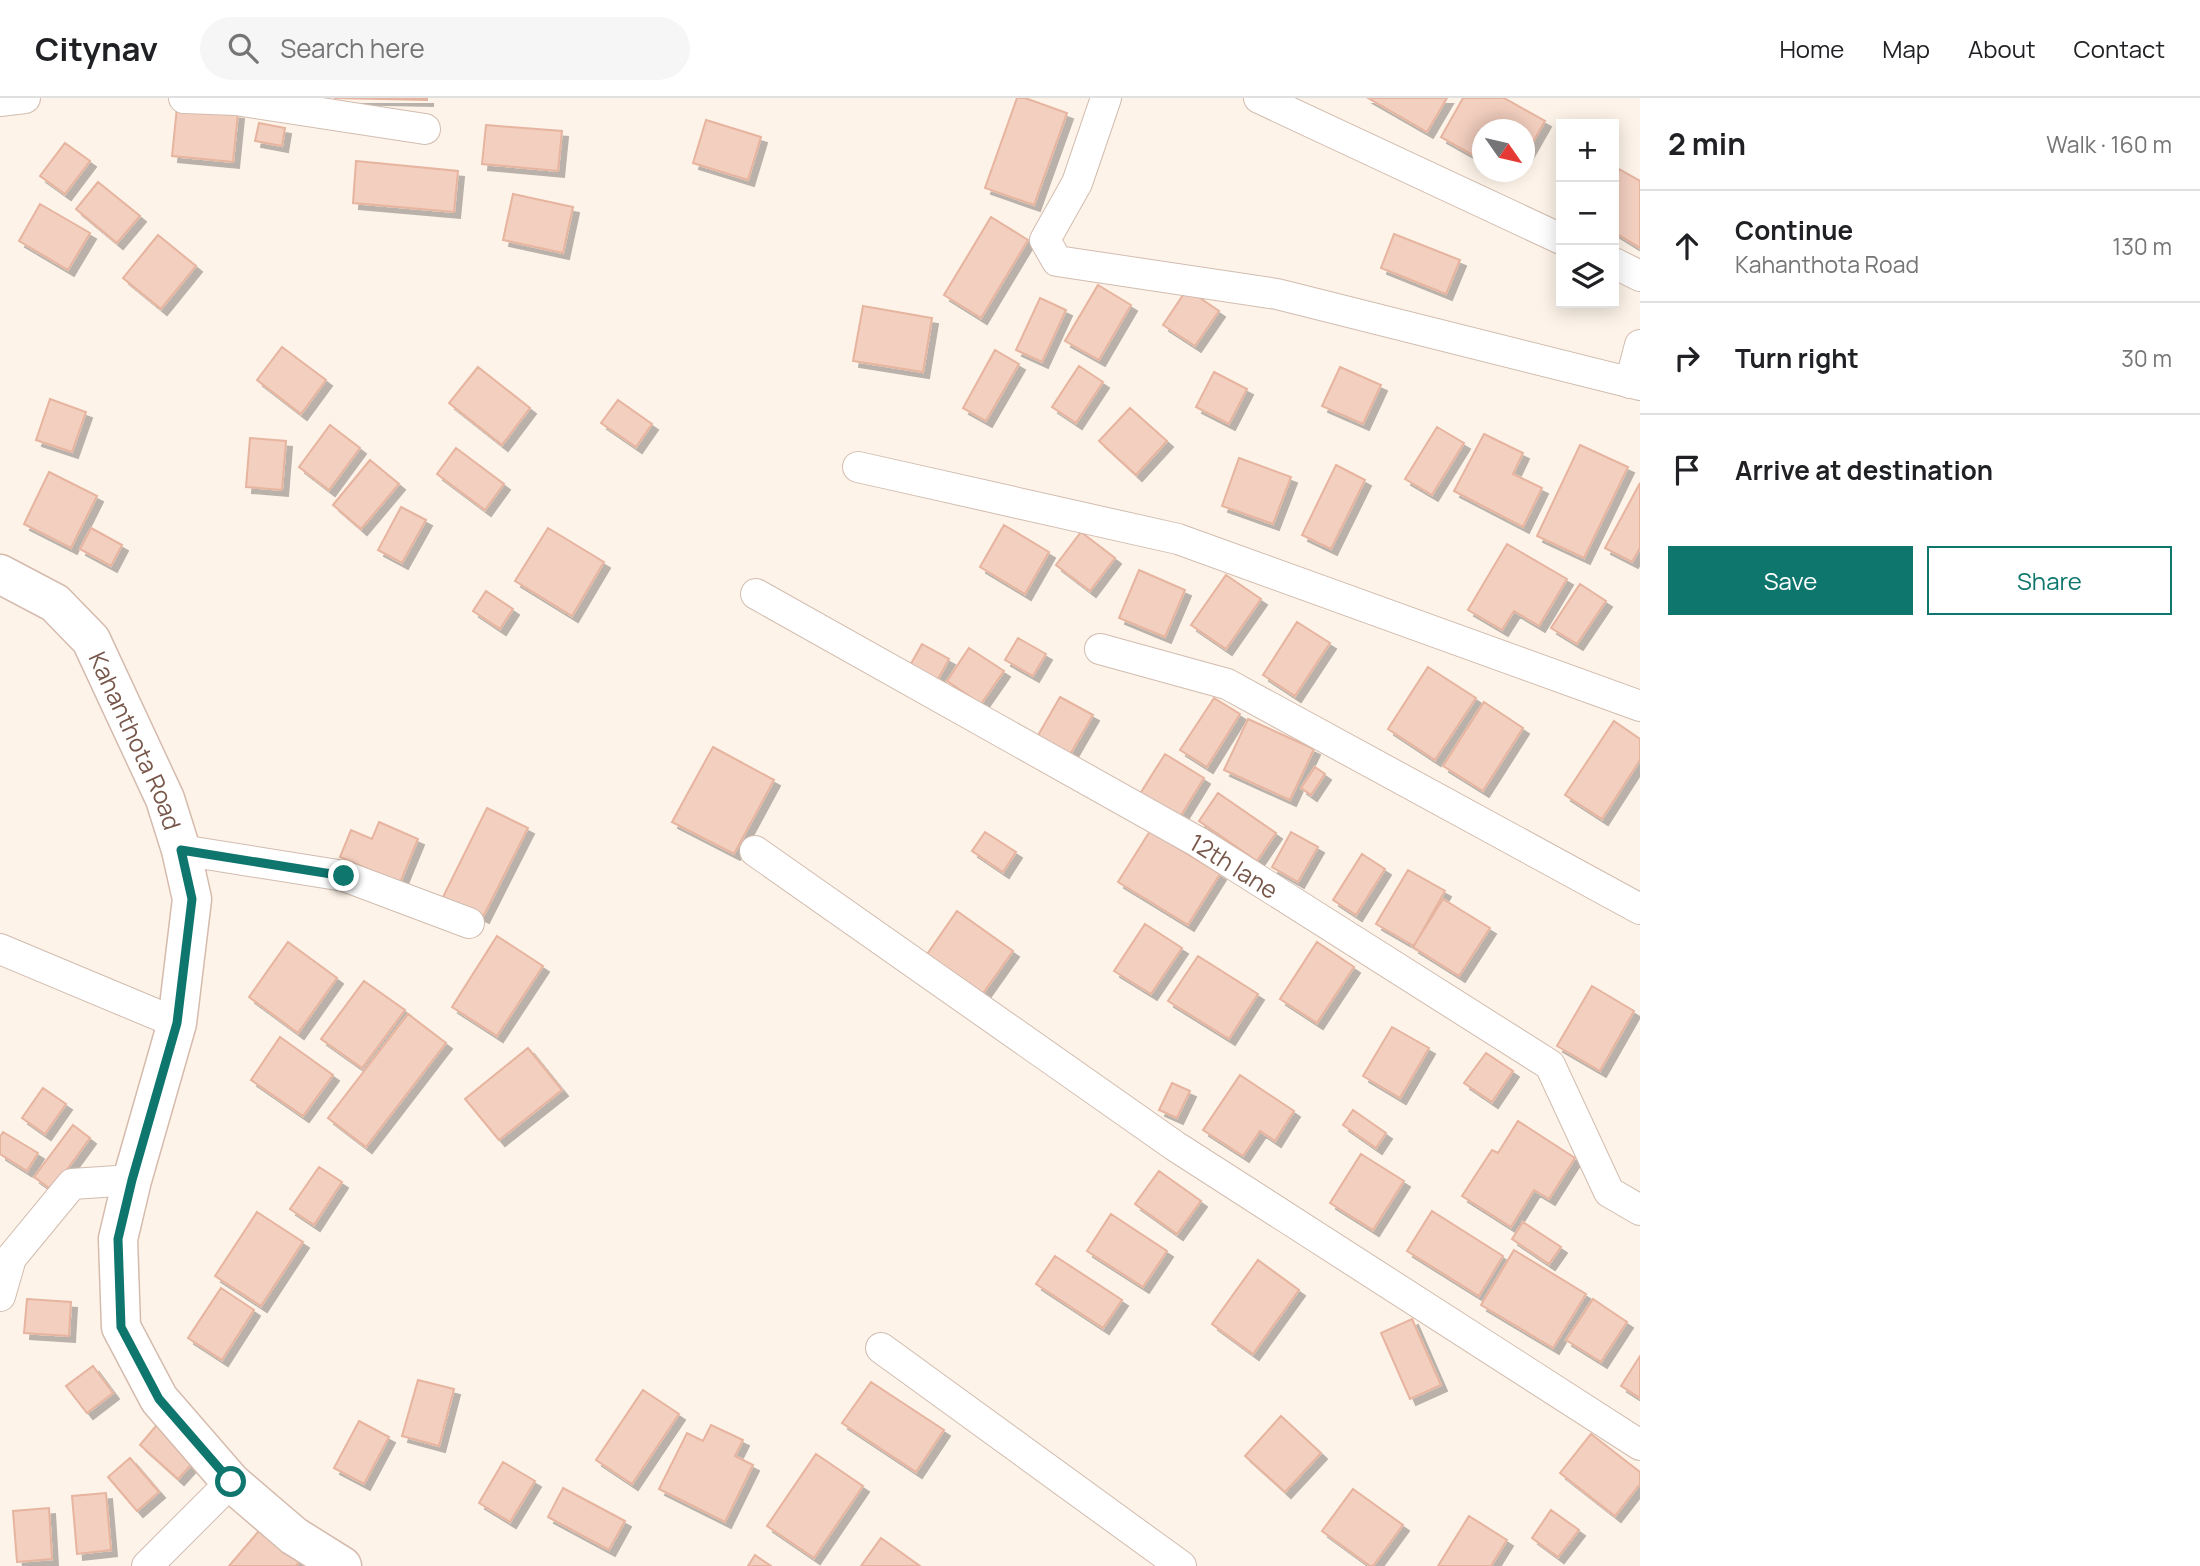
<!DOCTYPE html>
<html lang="en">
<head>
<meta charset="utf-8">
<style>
  body { margin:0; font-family:Manrope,sans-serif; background:#f6f6f6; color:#202124 }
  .controls { position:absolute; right:21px; top:21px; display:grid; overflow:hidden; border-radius:0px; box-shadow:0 4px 18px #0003 }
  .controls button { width:63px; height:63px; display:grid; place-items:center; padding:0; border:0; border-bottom:2px solid #e0e0e0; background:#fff; color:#202124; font:35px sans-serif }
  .compass { position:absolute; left:1472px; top:21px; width:63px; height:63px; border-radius:50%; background:#fff; box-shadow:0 4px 18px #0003; rotate:124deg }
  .stop { position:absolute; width:21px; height:21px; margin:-16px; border:5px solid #0f766e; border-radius:50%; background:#fff }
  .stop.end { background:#0f766e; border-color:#fff; box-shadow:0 2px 7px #0008 }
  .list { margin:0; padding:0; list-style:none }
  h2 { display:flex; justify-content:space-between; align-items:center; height:91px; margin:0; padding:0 28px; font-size:30px }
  h2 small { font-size:23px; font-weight:400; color:#757577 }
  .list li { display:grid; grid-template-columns:46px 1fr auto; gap:21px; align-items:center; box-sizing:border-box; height:112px; padding:0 28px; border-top:2px solid #e0e0e0 }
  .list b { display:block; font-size:26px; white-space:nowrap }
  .list p { margin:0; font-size:23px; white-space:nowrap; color:#757577 }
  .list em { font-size:23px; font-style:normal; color:#757577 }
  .actions { display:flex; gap:14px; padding:21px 28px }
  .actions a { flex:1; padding:16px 0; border:2px solid #0f766e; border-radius:0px; text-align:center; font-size:24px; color:#0f766e }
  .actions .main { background:#0f766e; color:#fff }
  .icon { flex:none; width:38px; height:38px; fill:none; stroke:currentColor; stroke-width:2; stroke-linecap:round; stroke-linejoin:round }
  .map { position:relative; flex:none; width:1640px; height:1468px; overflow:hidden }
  header { display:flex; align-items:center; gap:42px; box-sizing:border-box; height:98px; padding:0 35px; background:#fff; border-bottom:2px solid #e0e0e0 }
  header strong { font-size:33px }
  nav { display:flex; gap:38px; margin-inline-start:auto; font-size:24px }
  .search { width:490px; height:63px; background:#f6f6f6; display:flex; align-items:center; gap:18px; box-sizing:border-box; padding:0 24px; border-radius:38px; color:#757577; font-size:26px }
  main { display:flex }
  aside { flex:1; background:#fff }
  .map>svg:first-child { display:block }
  .building { fill:#f3cfbf; stroke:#e6b49f; stroke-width:2; filter:url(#shadow) }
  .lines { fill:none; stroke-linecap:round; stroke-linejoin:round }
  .minor-casing { stroke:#d2bcaf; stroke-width:32 }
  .secondary-casing { stroke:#d5bbad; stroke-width:41 }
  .minor { stroke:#fff; stroke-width:30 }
  .secondary { stroke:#fff; stroke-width:38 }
  .route { stroke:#0f766e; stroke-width:9 }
  .labels { text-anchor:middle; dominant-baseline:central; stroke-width:6; stroke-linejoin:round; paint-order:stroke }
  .street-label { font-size:24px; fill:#78574b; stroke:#fff7ef }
</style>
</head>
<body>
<header>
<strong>Citynav</strong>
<div class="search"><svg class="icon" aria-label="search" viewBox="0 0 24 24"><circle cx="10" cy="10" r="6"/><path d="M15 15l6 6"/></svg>Search here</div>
<nav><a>Home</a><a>Map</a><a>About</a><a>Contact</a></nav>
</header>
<main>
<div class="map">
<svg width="1640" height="1468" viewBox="0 0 1640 1468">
  <defs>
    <filter id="shadow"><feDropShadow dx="6" dy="6" stdDeviation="0" flood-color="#0004"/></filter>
  </defs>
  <rect width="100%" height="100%" fill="#fdf3e8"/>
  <!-- building -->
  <path class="building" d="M334 0H427V2Z
    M1017 0H1025L1067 15 1034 107 985 90Z
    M1368 0H1447L1427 34Z
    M1463 0H1504L1545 23 1524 60V32H1482V62L1441 39Z
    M177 9 238 15 233 64 172 58Z
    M706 22 761 39 748 82 693 65Z
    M259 25 285 30 282 48 255 43Z
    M486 27 562 33 558 73 482 66Z
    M65 45 90 63 65 96 40 78Z
    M356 63 458 73 454 114 353 105Z
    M1619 71 1640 83V150L1614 134V80Z
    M98 84 140 118 117 145 76 111Z
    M513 96 573 109 563 155 503 142Z
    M40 106 90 135 68 172 19 143Z
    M991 119 1028 142 981 220 944 197Z
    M1394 136 1460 162 1446 196 1381 170Z
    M158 137 196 168 161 211 123 180Z
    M1098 187 1131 207 1099 262 1065 243Z
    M1187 191 1219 213 1195 248 1163 227Z
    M1040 200 1066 212 1042 264 1016 252Z
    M863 208 932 220 923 274 853 263Z
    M282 249 326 282 301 316 257 282Z
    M995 252 1019 266 986 323 963 310Z
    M1079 268 1103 284 1076 325 1052 309Z
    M478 269 530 310 502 347 449 305Z
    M1340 269 1381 287 1363 326 1322 308Z
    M1214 274 1247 291 1229 326 1196 309Z
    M50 301 86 314 72 354 36 342Z
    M618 302 652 326 636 349 601 325Z
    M1130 310 1167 343 1136 377 1099 343Z
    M330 327 360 350 329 392 299 369Z
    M1437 329 1464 345 1432 397 1405 381Z
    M1484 336 1523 355 1513 376 1542 390 1523 429 1454 393Z
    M250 340 286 343 282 392 246 389Z
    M1580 347 1628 369 1584 460 1537 438Z
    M456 350 504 386 485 412 437 376Z
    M1239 360 1291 379 1273 426 1222 408Z
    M370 362 399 386 361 431 333 407Z
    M1336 367 1365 382 1331 451 1302 437Z
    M49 374 97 398 71 450 24 426Z
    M1640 385V450L1632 464 1605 450Z
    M401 409 426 422 402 465 378 452Z
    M1004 427 1049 454 1025 496 980 469Z
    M91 430 122 447 111 468 80 451Z
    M548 430 604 464 572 518 515 483Z
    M1081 434 1115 460 1090 493 1056 467Z
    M1507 446 1567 481 1539 528 1514 513 1502 532 1468 512Z
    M1139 472 1185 492 1165 539 1119 520Z
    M1226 477 1261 501 1226 551 1191 527Z
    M1580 486 1606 503 1577 546 1551 530Z
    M486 493 513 511 500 531 473 513Z
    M1297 524 1330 545 1295 598 1263 577Z
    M1018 540 1046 556 1033 578 1005 562Z
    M922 546 949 561 935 587 908 571Z
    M969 550 1004 573 981 606 947 583Z
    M1428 569 1476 600 1435 662 1388 631Z
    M1060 599 1093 617 1068 660 1036 641Z
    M1214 600 1240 616 1207 669 1180 652Z
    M1484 604 1523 630 1483 693 1443 668Z
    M1248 621 1314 651 1290 702 1224 672Z
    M1614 623 1640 641V662L1602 721 1565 697Z
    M713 649 774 682 734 756 672 724Z
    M1165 656 1204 680 1177 724 1138 699Z
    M1315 669 1325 676 1311 697 1301 690Z
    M1218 695 1276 735 1257 763 1199 723Z
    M487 710 528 730 483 819 443 799Z
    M379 724 418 741 400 785 340 759 351 732 372 741Z
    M1150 733 1220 776 1188 827 1118 784Z
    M985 734 1016 754 1003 774 972 753Z
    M1291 734 1318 749 1298 784 1272 769Z
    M1362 756 1385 771 1356 817 1333 802Z
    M1408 772 1445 793 1414 848 1376 826Z
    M1443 801 1490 830 1459 878 1413 849Z
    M957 813 1013 853 979 901 923 862Z
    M1145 826 1182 850 1151 896 1114 873Z
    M497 838 543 868 497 938 452 909Z
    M288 844 337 880 298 935 249 899Z
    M1317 844 1354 869 1317 925 1280 901Z
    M1198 858 1258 896 1229 941 1168 903Z
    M364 883 405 912 362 970 321 941Z
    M1592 888 1634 913 1600 973 1557 948Z
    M408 916 446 945 366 1049 328 1020Z
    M1392 929 1429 950 1400 1000 1363 978Z
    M280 939 333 977 303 1018 251 982Z
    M528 950 562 992 499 1042 465 1001Z
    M1486 955 1513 973 1492 1004 1464 985Z
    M1240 977 1294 1013 1275 1043 1260 1033 1243 1058 1203 1032Z
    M1172 985 1190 993 1177 1020 1159 1012Z
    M43 990 66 1006 45 1036 22 1020Z
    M1353 1012 1386 1035 1376 1050 1343 1027Z
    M1518 1023 1575 1060 1549 1101 1534 1092 1511 1129 1462 1098 1492 1052 1498 1055Z
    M73 1027 90 1040 52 1092 34 1079Z
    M3 1034 38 1055 27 1073 0 1056V1039Z
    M1361 1056 1404 1083 1373 1132 1330 1105Z
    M319 1069 342 1084 314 1127 290 1111Z
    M1159 1073 1201 1103 1177 1136 1135 1106Z
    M1432 1113 1503 1158 1479 1198 1407 1153Z
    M257 1114 303 1144 261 1208 215 1178Z
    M1111 1116 1167 1153 1143 1189 1087 1153Z
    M1523 1124 1561 1149 1549 1166 1512 1141Z
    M1514 1152 1586 1196 1553 1250 1481 1207Z
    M1055 1158 1122 1202 1103 1230 1036 1186Z
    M1258 1162 1299 1192 1253 1256 1212 1226Z
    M221 1190 254 1212 222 1262 188 1240Z
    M27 1201 71 1204 69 1238 24 1235Z
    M1593 1201 1627 1224 1601 1264 1566 1242Z
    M1412 1221 1441 1287 1410 1301 1381 1235Z
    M1640 1258V1300L1621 1288Z
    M93 1268 113 1295 87 1315 66 1288Z
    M418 1282 454 1291 439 1348 402 1338Z
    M871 1284 944 1332 916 1374 842 1325Z
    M643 1292 679 1316 632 1386 596 1362Z
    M1281 1318 1321 1355 1285 1394 1245 1358Z
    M161 1322 200 1357 178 1381 140 1347Z
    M359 1323 389 1339 364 1386 334 1370Z
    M711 1327 743 1342 735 1358 753 1367 725 1424 659 1391 687 1335 703 1343Z
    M1591 1336 1640 1374V1386L1615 1418 1560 1375Z
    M816 1356 863 1388 814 1460 767 1428Z
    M130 1360 159 1394 137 1413 108 1379Z
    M503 1364 535 1383 510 1424 479 1405Z
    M563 1390 625 1423 609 1452 548 1419Z
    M1353 1391 1403 1427 1373 1468H1370L1322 1433Z
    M106 1395 111 1452 77 1456 72 1398Z
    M49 1410 52 1461 17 1464 13 1413Z
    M1551 1412 1579 1432 1558 1459 1532 1440Z
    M1469 1418 1507 1442 1491 1468H1438Z
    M264 1427 303 1460 296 1468H229Z
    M881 1440 920 1468H861Z
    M755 1457 771 1468H748Z"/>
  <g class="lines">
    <!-- minor casing -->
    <g class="minor-casing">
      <g id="minor">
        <path d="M184 0 236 2 425 31"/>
        <path d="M1106 0 1077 85 1045 142 1057 163 1277 196 1640 287"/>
        <path d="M1259 0 1561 141"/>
        <path d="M0 3 25 0"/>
        <path d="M1614 165 1640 178"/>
        <path d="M1630 285 1640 247"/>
        <path d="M858 369 1178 441 1640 608"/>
        <path id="s1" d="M756 496 1198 744 1550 967 1609 1094 1640 1112"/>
        <path d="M1100 551 1227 586 1640 811"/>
        <path d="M181 752 344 778 469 825"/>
        <path d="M755 753 1175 1048 1640 1347"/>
        <path d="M0 851 177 925"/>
        <path d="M0 1198 11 1160 72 1086 132 1082"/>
        <path d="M881 1250 1181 1468"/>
        <path d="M147 1468 231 1384"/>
      </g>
    </g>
    <!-- secondary casing -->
    <g class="secondary-casing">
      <g id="secondary">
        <path id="s2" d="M0 476 55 505 91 542 165 701 181 752 192 801 177 925 132 1082 118 1141 121 1229 159 1301 231 1384 294 1438 342 1468"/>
      </g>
    </g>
    <!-- minor -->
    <use href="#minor" class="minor"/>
    <!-- secondary -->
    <use href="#secondary" class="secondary"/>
  </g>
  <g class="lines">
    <!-- route -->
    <path class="route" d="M231 1384 159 1301 121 1229 118 1141 132 1082 177 925 192 801 181 752 344 778"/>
  </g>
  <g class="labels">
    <!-- street labels -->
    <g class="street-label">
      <text stroke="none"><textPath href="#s2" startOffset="224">Kahanthota Road</textPath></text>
      <text stroke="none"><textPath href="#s1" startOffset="550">12th lane</textPath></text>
    </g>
  </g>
</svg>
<div class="controls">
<button>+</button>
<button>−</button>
<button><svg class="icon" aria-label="layers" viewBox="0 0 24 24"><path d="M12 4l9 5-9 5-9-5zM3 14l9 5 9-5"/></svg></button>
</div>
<svg class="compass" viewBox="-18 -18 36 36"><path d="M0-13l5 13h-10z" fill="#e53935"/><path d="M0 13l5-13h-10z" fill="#757577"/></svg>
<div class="stop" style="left:231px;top:1384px"></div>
<div class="stop end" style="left:344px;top:778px"></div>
</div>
<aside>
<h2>2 min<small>Walk · 160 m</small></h2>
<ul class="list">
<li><svg class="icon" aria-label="ahead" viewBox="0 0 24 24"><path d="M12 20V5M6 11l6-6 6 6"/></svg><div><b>Continue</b><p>Kahanthota Road</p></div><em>130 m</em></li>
<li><svg class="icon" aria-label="right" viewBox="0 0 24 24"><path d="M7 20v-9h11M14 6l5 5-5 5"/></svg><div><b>Turn right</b></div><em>30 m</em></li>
<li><svg class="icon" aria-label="arrive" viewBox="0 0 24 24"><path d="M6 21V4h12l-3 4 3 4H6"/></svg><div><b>Arrive at destination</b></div></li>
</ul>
<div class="actions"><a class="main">Save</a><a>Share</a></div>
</aside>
</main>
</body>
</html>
